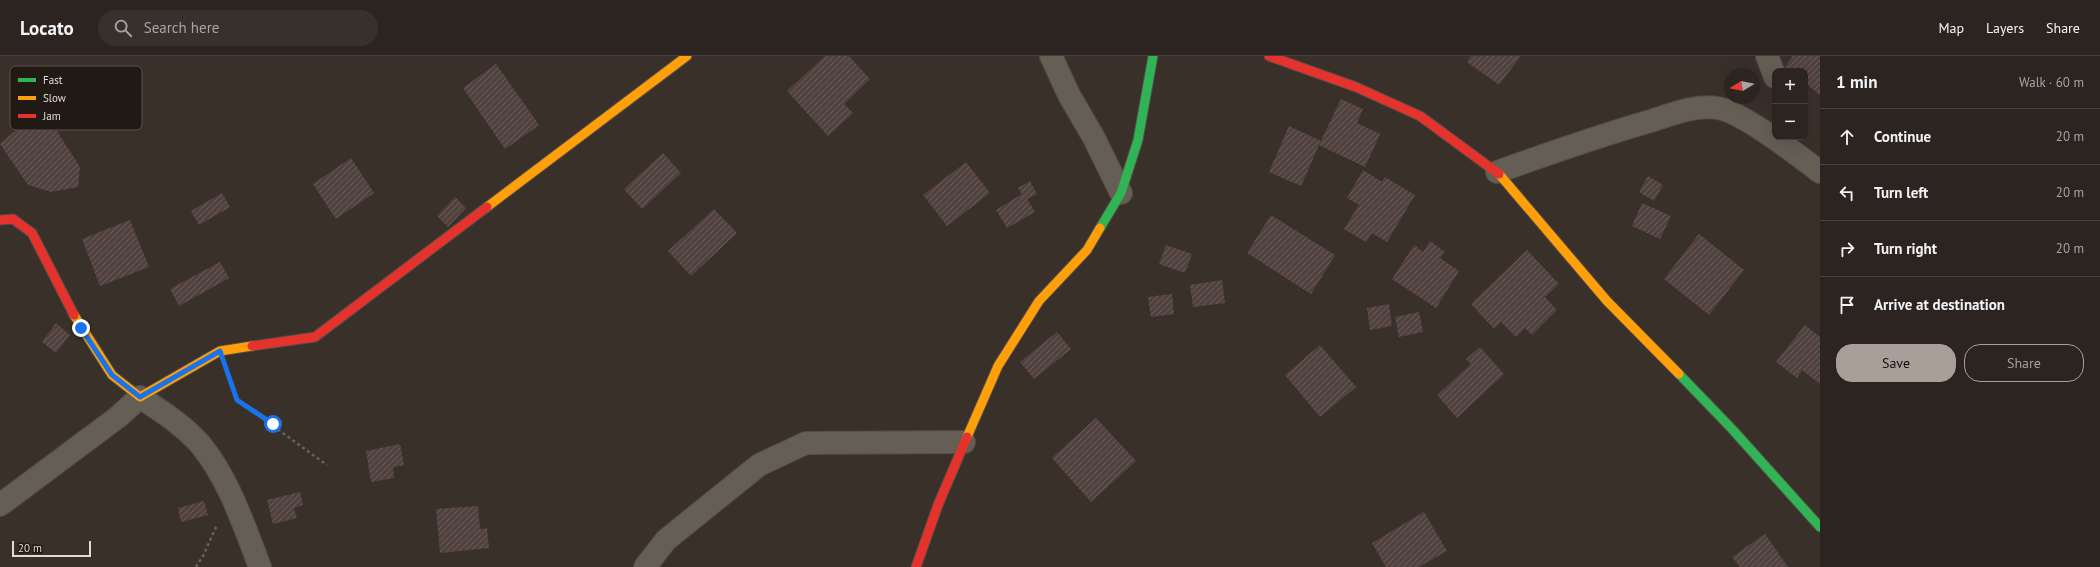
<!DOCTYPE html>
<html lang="en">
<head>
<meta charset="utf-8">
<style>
  body { margin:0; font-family:"PT Sans",sans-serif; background:#38302d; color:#f1f3f6 }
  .controls { position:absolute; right:12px; top:12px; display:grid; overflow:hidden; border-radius:8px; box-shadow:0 4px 16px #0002 }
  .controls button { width:36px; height:36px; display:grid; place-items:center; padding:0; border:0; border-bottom:1px solid #48413e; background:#2c2420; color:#f1f3f6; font:20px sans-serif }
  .compass { position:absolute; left:1724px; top:12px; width:36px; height:36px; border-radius:50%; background:#2c2420; box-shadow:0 4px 16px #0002; rotate:260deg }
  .scale { position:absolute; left:12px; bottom:10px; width:79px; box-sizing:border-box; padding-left:4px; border:2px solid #e5dad3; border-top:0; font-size:11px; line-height:14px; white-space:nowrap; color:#e5dad3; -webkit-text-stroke:3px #211914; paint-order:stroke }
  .stop { position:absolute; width:12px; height:12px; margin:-9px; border:3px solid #1a73e8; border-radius:50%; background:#fff }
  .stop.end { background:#1a73e8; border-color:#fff; box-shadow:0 1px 4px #0008 }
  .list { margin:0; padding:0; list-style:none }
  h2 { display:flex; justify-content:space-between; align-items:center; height:52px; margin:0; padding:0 16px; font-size:17px }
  h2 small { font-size:13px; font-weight:400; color:#a6a4a5 }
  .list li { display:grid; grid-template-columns:26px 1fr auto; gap:12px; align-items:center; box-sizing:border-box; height:56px; padding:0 16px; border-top:1px solid #48413e }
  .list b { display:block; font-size:15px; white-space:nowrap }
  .list em { font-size:13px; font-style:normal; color:#a6a4a5 }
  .actions { display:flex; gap:8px; padding:12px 16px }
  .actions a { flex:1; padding:9px 0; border:1px solid #a99e98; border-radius:16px; text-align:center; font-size:14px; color:#a99e98 }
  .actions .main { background:#a99e98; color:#111 }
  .icon { flex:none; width:22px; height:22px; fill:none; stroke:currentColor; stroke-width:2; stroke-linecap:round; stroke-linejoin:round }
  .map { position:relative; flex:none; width:1820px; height:511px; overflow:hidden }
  header { display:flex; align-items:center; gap:24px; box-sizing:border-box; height:56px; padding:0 20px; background:#2c2420; border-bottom:1px solid #48413e }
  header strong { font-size:19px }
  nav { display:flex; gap:22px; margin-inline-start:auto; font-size:14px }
  .search { width:280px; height:36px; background:#38302d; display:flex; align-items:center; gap:10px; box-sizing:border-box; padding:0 14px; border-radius:22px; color:#a6a4a5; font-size:15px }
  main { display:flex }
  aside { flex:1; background:#2c2420 }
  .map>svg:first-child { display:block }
  .building { fill:url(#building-hatch) }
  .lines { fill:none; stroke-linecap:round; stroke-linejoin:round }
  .street-casing { stroke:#544c47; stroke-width:24 }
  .fast-casing { stroke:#544c47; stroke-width:11 }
  .slow-casing { stroke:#544c47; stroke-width:11 }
  .jam-casing { stroke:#544c47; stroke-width:11 }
  .path { stroke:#67615b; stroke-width:2.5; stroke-dasharray:3 3; stroke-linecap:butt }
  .street { stroke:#645e55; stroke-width:22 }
  .fast { stroke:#30b455; stroke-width:9 }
  .slow { stroke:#ff9f0a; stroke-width:9 }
  .jam { stroke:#e5322d; stroke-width:9 }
  .route { stroke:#1a73e8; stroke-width:5 }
  .key { fill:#211914; stroke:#5c534d; stroke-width:1 }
  .key-label { font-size:11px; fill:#e5dad3 }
</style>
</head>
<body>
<header>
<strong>Locato</strong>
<div class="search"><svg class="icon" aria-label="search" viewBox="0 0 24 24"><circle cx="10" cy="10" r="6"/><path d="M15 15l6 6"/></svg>Search here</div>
<nav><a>Map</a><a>Layers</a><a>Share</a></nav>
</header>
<main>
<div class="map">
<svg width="1820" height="511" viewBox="0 0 1820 511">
  <defs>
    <pattern id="building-hatch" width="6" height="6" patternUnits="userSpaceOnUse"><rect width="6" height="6" fill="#52423f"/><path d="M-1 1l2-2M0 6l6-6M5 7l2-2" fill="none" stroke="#6b5d5a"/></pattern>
  </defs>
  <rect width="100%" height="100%" fill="#3a302a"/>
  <!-- building -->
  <path class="building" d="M825 0H849L870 23 844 48 853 57 828 80 787 35Z
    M1471 0H1521L1499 29 1467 6Z
    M1793 0H1820V39L1805 27V15H1789L1784 12Z
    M496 8 539 69 505 93 463 32Z
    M1341 43 1363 53 1357 67 1380 78 1365 111 1319 89 1301 130 1269 116 1289 70 1321 85Z
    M42 52 80 111 78 131 51 136 28 129 0 88Z
    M663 97 681 117 642 153 624 133Z
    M351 102 374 137 336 163 313 128Z
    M966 106 990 137 947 170 923 139Z
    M1363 114 1382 126 1385 121 1415 139 1387 186 1372 177 1366 186 1344 173 1359 149 1347 142Z
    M1648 120 1663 129 1654 145 1639 136Z
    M1030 125 1037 138 1027 143 1035 156 1007 172 996 154 1022 138 1018 132Z
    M222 137 230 151 199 169 191 155Z
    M455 141 466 152 448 171 437 160Z
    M1642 147 1671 160 1660 183 1632 170Z
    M714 153 737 177 691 220 668 195Z
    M1271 159 1335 199 1311 238 1247 197Z
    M130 164 149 211 100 230 82 183Z
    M1699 178 1744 214 1709 259 1664 223Z
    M1430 185 1445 196 1440 202 1459 215 1436 252 1392 223 1414 189 1423 196Z
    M1166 189 1192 198 1185 217 1159 208Z
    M1527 194 1559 228 1545 241 1557 254 1532 279 1525 272 1516 281 1501 266 1494 273 1471 248Z
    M220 206 229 222 179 250 170 233Z
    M1222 224 1225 247 1193 251 1190 229Z
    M1172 238 1174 258 1151 261 1148 241Z
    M1389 248 1392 270 1370 274 1367 252Z
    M1419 256 1423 276 1399 281 1395 261Z
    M56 267 70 279 56 297 42 286Z
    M1805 269 1820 281V328L1802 314 1797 322 1776 306Z
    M1057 276 1071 293 1034 323 1020 306Z
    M1320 289 1356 331 1320 361 1285 319Z
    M1480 291 1504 318 1457 362 1437 339 1471 308 1466 303Z
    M1096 362 1136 405 1091 446 1052 402Z
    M400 388 404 409 393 411 394 422 371 426 366 395Z
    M300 436 303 449 294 452 297 462 273 468 267 444Z
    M204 445 208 459 181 466 178 452Z
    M478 450 480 473 487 472 489 492 440 497 436 453Z
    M1424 456 1447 495 1419 511H1386L1372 487Z
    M1765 478 1788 511H1740L1732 501Z"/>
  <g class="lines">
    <!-- street casing -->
    <g class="street-casing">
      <path id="street" d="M1051 0 1069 39 1094 82 1121 137
        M1767 0 1775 21
        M1497 116C1547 98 1596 81 1647 66 1668 60 1695 48 1718 52 1742 56 1798 99 1820 116
        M0 449 118 361 140 341C161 355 183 369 200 388 229 423 244 470 260 511
        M645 511 666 484 759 409 806 387 964 386"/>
    </g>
    <!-- fast casing -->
    <g class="fast-casing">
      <path id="fast" d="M1100 172 1121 137 1138 84 1153 0
        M1679 318 1732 373 1820 471"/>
    </g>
    <!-- slow casing -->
    <g class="slow-casing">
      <path id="slow" d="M1499 118 1607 245 1679 318
        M487 151 687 0
        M74 259 112 319 140 341 220 295 252 290
        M967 381 998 310 1039 245 1087 194 1100 172"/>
    </g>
    <!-- jam casing -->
    <g class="jam-casing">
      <path id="jam" d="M1269 0 1356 31 1420 60 1499 118
        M0 164 13 163 32 177 74 259
        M252 290 315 281 487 151
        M916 511 938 449 967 381"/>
    </g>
    <!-- path -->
    <path class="path" d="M228 318 237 344 327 409
      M196 511 203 500 217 469"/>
    <!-- street -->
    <use href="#street" class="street"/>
    <!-- fast -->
    <use href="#fast" class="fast"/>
    <!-- slow -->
    <use href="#slow" class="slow"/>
    <!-- jam -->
    <use href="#jam" class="jam"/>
  </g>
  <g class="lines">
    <!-- route -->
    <path class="route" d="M81 272 112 319 140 341 220 295 237 344 273 368"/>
  </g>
  <!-- legend -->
  <rect x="10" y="10" width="132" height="64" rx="6" class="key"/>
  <rect x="18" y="22" width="18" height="4" fill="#30b455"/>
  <rect x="18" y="40" width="18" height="4" fill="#ff9f0a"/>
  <rect x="18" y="58" width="18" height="4" fill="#e5322d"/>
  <g class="key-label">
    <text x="43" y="28">Fast</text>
    <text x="43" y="46">Slow</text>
    <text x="43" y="64">Jam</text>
  </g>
</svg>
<div class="controls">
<button>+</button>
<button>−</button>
</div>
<svg class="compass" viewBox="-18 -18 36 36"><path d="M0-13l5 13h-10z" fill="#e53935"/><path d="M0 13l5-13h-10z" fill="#a6a4a5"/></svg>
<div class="scale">20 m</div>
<div class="stop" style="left:273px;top:368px"></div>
<div class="stop end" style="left:81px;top:272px"></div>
</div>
<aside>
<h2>1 min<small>Walk · 60 m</small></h2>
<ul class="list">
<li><svg class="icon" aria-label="ahead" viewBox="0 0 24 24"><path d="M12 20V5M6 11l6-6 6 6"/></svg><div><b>Continue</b></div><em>20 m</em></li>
<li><svg class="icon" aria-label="left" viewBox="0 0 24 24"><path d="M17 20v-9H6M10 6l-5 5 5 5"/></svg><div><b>Turn left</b></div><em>20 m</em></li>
<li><svg class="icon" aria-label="right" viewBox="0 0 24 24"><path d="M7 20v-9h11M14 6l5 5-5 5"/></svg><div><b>Turn right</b></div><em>20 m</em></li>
<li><svg class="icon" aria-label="arrive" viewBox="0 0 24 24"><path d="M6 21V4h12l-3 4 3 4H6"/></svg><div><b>Arrive at destination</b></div></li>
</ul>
<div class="actions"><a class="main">Save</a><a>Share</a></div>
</aside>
</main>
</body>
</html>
